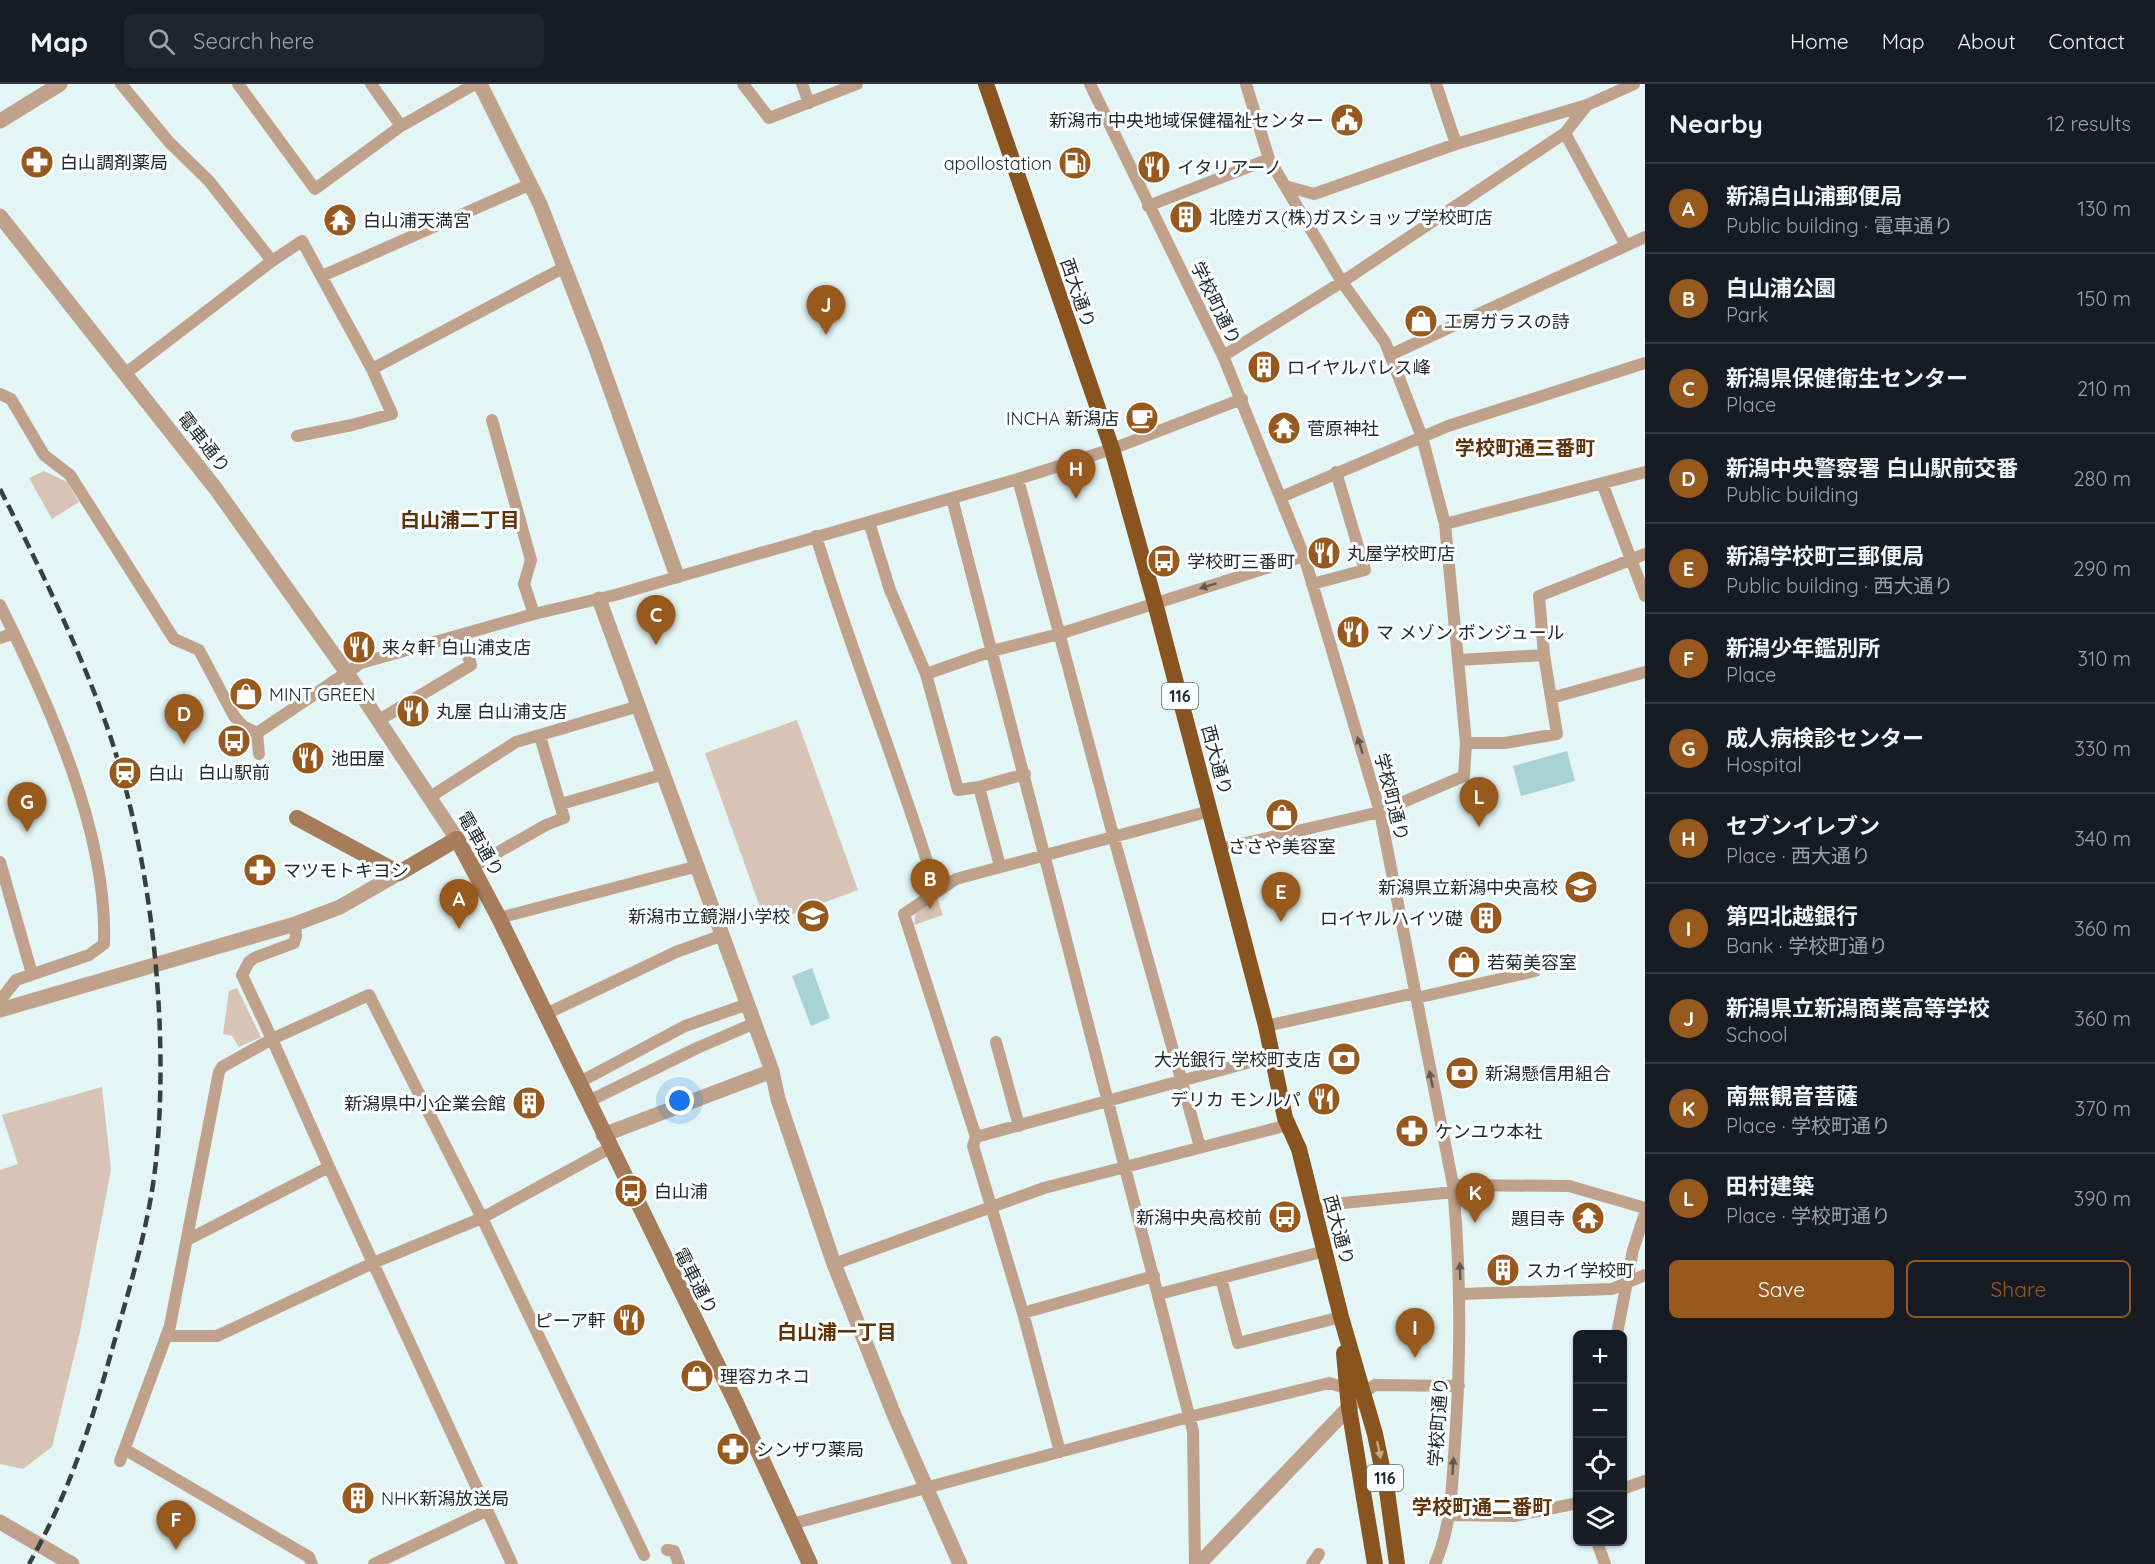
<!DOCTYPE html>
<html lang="en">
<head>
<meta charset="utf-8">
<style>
  body { margin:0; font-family:Quicksand,"Noto Sans JP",sans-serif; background:#20242c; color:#f1f3f6 }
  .controls { position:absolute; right:18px; bottom:18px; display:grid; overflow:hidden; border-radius:9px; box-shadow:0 2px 4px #0004 }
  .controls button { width:54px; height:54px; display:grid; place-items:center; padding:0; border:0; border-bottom:2px solid #363941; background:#171b24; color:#f1f3f6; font:30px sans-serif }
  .you { position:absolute; left:680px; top:1017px; width:21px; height:21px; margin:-15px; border:4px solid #fff; border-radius:50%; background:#1a73e8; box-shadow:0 0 0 9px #1a73e833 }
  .badge { display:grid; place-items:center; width:39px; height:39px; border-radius:50%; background:#97591e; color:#fff; font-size:20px; font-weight:700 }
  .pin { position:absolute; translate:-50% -50px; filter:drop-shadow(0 2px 3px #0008) }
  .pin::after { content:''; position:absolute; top:32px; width:21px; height:18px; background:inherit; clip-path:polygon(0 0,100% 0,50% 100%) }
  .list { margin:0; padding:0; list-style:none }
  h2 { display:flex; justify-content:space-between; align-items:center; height:78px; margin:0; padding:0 24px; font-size:26px }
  h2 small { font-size:20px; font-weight:400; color:#9ea1a6 }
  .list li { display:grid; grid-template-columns:39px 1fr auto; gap:18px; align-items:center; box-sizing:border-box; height:90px; padding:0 24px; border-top:2px solid #363941 }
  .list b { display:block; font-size:22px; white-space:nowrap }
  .list p { margin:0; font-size:20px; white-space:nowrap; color:#9ea1a6 }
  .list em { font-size:20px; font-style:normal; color:#9ea1a6 }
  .actions { display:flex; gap:12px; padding:18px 24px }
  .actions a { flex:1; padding:14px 0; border:2px solid #97591e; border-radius:9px; text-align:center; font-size:21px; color:#97591e }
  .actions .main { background:#97591e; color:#fff }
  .icon { flex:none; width:33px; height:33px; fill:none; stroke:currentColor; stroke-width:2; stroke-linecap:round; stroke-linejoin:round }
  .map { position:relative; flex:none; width:1645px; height:1480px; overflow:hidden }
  header { display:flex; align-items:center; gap:36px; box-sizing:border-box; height:84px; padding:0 30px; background:#171b24; border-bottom:2px solid #363941 }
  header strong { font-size:28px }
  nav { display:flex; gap:33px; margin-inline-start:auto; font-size:21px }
  .search { width:420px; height:54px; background:#20242c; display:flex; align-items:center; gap:15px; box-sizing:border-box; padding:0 21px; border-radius:9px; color:#9ea1a6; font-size:22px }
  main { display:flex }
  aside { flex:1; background:#171b24 }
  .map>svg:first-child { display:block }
  .green { fill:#d7c4b6 }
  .water { fill:#a8d2d3 }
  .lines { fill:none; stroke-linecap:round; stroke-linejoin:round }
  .minor { stroke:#c0a28c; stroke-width:12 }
  .tertiary { stroke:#c0a28c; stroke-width:15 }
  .secondary { stroke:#a67c5b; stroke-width:16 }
  .trunk { stroke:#8a5420; stroke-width:16 }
  .rail { stroke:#373f3f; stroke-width:4.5; stroke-dasharray:12 6; stroke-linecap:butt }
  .oneway { fill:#625a51 }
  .oneway2 { fill:#c2aa90 }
  .labels { text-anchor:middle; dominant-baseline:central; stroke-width:6; stroke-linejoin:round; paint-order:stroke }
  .shield { fill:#fbffff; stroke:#646a6a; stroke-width:1.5 }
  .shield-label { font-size:16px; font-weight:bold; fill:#232a2a }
  .poi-label { font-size:18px; fill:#232a2a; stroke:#fbffff; text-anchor:start }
  .street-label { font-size:18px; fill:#232a2a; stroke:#fbffff }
  .neighbourhood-label { font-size:20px; font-weight:bold; fill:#5e330a; stroke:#fbffff }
</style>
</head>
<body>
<header>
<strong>Map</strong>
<div class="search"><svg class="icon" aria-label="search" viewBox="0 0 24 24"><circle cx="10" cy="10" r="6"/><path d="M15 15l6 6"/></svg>Search here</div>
<nav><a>Home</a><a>Map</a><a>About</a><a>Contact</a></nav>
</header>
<main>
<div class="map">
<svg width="1645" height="1480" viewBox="0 0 1645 1480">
  <rect width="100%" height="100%" fill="#e3f5f5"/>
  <!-- green -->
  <path class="green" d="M44 387 67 398 79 418 52 435 29 394Z
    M797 636 858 806 766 840 705 669Z
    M937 813 943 831 914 841 916 828Z
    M237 904 261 953 239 963 232 952 223 950 229 907Z
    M102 1003 111 1086 80 1248 52 1363 23 1385 0 1380V1086L18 1080 2 1031Z"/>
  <!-- water -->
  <path class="water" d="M1567 667 1575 697 1521 712 1513 682Z
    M812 884 830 934 811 942 792 892Z"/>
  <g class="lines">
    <!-- minor -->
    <path class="minor" d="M121 0 169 58 209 97 272 177
      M238 0 315 105 401 42 475 0
      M371 0 401 42
      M743 0 769 34 857 0
      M802 0 809 19
      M1090 0 1223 272 1304 472 1380 728 1453 1101C1461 1187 1461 1272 1455 1358 1452 1400 1452 1441 1435 1480
      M1436 0 1456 60
      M1565 49 1626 162
      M1285 102 1314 110 1456 60 1587 21 1634 0
      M1148 122 1269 75
      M322 192 531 100
      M1390 271 1645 153
      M1223 272 1342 198 1535 69 1565 49 1587 21
      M372 285 565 183
      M126 289 272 177 302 157 372 285 392 330 352 341 297 352
      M0 310 11 315 44 371 70 391 174 555 199 566 234 632 243 642 257 649 259 670
      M492 336 531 476 524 500 534 530
      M1018 395 1113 751 1200 1063
      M1602 399 1645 512
      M1281 413 1448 342 1645 279
      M952 414 1193 1347 1195 1480
      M869 438 890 506 926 590 958 706 979 703 1000 782
      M1445 440 1645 388
      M816 452C852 571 900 687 936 806
      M1312 500 1365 486 1336 388
      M0 521C49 620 108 749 104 860L89 871 16 896 0 917
      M0 554 14 549
      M1459 576 1544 571 1539 512 1645 470
      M926 590 992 567 1059 550 1304 472
      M1551 614 1645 588
      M379 636 471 581 461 551
      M257 649 361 579 534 530 615 511 1018 395 1112 365 1242 315
      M1466 659H1505L1557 650 1544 571
      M979 703 1025 690
      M430 713 516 658 639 622
      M561 720 664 690
      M1220 765 1380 728 1464 692 1466 659 1445 440 1422 353 1385 258 1342 198 1269 75 1246 0
      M0 778 32 890
      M472 783 546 741 564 734 540 652
      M499 834 698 782
      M295 840 296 852 294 859 254 874 249 878 242 891 272 955 369 911 482 1134 644 1471
      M1416 914 1535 887
      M546 930 676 868 723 851
      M1266 942 1415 909
      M996 958 1019 1042
      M578 999 685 942 748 920
      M587 1018 697 964 755 939
      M976 1053 1272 972
      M1453 1101 1569 1102 1645 1124
      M1313 1122 1454 1108
      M834 1180 1044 1104 1288 1041
      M1221 1194 1238 1259 1341 1233
      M1159 1210 1325 1167
      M1461 1210 1612 1205 1645 1191
      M1023 1229 1154 1192
      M1617 1250 1633 1166 1645 1129
      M166 1252H217L373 1179 329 1083
      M126 1366 309 1473 312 1480
      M1060 1368 1023 1229 973 1062 976 1053 904 830 956 795 1210 727
      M120 1377 170 1242 219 988 222 983 272 955 329 1083 189 1155
      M1622 1405 1645 1397
      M1450 1431 1514 1432 1578 1419
      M792 1440 1189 1333 1329 1299 1363 1309 1375 1301 1459 1302
      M1597 1458 1605 1480
      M667 1466 674 1467 679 1480
      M374 1480 486 1427
      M512 1480 373 1179 482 1134 610 1064
      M1312 1480 1319 1470"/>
    <!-- tertiary -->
    <path class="tertiary" d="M480 0 540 120 595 262 677 492
      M0 37 60 0
      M0 132 216 405 347 589 457 755
      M599 515 772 987
      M0 926 295 840 340 823 399 789
      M603 1051 772 987 778 1015 834 1180 895 1333 960 1480
      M0 1438 72 1480
      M1199 1480 1354 1318"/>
    <!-- secondary -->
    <path class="secondary" d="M297 734 399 789 457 755 499 834 736 1319 810 1480"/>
    <!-- trunk -->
    <path class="trunk" d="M986 0 1112 365 1155 519 1266 942 1285 1034 1299 1065 1341 1233 1375 1350 1387 1407 1397 1480
      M1344 1269 1349 1324 1375 1480"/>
    <!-- rail -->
    <path class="rail" d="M0 405C38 480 76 557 105 637 151 765 170 942 156 1077 150 1135 133 1192 117 1248 94 1331 72 1404 29 1480"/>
  </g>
  <!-- one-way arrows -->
  <defs><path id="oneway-solid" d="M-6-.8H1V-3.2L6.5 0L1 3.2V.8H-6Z" transform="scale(1.5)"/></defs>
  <g class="oneway">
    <use href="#oneway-solid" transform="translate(1208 502) rotate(163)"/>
    <use href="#oneway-solid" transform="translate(1360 661) rotate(-107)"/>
    <use href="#oneway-solid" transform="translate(1431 995) rotate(-102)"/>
    <use href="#oneway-solid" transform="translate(1460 1187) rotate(-92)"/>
    <use href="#oneway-solid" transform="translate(1453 1382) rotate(-86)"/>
  </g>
  <use class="oneway2" href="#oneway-solid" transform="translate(1379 1366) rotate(78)"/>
  <!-- icons -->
  <defs>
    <g id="civic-disc" transform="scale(1.725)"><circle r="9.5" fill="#97591e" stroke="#fbffff"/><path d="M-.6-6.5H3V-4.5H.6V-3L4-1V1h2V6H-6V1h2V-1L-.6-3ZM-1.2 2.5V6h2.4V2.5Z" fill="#fff"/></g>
    <g id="pharmacy-disc" transform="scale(1.725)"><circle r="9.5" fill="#97591e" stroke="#fbffff"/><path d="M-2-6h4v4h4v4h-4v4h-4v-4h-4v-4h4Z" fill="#fff"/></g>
    <g id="fuel-disc" transform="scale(1.725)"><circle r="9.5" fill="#97591e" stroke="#fbffff"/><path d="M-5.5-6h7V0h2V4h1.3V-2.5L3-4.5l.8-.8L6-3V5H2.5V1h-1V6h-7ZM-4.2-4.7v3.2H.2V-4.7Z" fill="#fff"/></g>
    <g id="restaurant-disc" transform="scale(1.725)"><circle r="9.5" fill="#97591e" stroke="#fbffff"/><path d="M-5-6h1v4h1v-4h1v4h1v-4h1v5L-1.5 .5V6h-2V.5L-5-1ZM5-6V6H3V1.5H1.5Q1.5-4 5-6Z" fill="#fff"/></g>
    <g id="building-disc" transform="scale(1.725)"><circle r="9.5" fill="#97591e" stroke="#fbffff"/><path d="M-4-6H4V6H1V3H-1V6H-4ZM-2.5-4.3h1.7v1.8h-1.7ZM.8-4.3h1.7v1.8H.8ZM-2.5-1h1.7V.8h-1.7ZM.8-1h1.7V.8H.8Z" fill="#fff"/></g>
    <g id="temple-disc" transform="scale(1.725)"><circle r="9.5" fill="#97591e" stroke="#fbffff"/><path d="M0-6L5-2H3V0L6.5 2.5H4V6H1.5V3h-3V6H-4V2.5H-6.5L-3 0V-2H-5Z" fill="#fff"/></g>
    <g id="shop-disc" transform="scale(1.725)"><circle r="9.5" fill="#97591e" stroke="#fbffff"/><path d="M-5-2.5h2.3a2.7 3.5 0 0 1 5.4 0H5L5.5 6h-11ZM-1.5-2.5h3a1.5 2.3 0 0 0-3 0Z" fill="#fff"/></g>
    <g id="cafe-disc" transform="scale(1.725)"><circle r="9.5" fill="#97591e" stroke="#fbffff"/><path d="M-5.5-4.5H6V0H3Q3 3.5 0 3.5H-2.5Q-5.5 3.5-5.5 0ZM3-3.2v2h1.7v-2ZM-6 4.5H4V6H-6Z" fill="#fff"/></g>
    <g id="bus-disc" transform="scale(1.725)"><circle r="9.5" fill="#97591e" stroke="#fbffff"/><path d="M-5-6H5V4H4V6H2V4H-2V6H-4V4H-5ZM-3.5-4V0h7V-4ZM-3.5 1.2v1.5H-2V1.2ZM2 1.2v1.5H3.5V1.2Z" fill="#fff"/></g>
    <g id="station-disc" transform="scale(1.725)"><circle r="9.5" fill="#97591e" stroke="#fbffff"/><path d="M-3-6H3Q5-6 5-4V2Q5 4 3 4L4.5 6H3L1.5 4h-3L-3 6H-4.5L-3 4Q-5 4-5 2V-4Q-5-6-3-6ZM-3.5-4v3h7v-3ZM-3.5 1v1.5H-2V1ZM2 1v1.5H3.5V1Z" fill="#fff"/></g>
    <g id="school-disc" transform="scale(1.725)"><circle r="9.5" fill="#97591e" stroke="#fbffff"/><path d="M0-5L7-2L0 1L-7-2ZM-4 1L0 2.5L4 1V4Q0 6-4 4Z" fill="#fff"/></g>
    <g id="bank-disc" transform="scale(1.725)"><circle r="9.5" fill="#97591e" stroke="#fbffff"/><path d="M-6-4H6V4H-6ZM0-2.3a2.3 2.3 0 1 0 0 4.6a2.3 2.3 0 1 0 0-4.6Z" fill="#fff"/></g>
  </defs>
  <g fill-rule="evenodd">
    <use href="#civic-disc" x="1347" y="36"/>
    <use href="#pharmacy-disc" x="37" y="78"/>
    <use href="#fuel-disc" x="1075" y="79"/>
    <use href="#restaurant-disc" x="1154" y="83"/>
    <use href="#building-disc" x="1186" y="133"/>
    <use href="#temple-disc" x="340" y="136"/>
    <use href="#shop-disc" x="1421" y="237"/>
    <use href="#building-disc" x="1264" y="283"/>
    <use href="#cafe-disc" x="1142" y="334"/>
    <use href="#temple-disc" x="1284" y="344"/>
    <use href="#restaurant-disc" x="1324" y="469"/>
    <use href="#bus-disc" x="1164" y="477"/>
    <use href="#restaurant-disc" x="1353" y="548"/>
    <use href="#restaurant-disc" x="359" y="563"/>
    <use href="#shop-disc" x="246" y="610"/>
    <use href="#restaurant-disc" x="413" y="627"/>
    <use href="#bus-disc" x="234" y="657"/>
    <use href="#restaurant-disc" x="308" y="674"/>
    <use href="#station-disc" x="125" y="689"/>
    <use href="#shop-disc" x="1282" y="731"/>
    <use href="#pharmacy-disc" x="260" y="786"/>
    <use href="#school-disc" x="1581" y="803"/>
    <use href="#school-disc" x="813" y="832"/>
    <use href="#building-disc" x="1486" y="834"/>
    <use href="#shop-disc" x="1464" y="878"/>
    <use href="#bank-disc" x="1344" y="975"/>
    <use href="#bank-disc" x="1462" y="989"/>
    <use href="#restaurant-disc" x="1324" y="1015"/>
    <use href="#building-disc" x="529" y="1019"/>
    <use href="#pharmacy-disc" x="1412" y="1047"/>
    <use href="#bus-disc" x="631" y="1107"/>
    <use href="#bus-disc" x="1285" y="1133"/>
    <use href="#temple-disc" x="1588" y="1134"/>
    <use href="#building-disc" x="1503" y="1186"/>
    <use href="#restaurant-disc" x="629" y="1236"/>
    <use href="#shop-disc" x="697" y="1292"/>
    <use href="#pharmacy-disc" x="733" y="1365"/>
    <use href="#building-disc" x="358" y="1414"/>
  </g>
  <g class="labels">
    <!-- shield labels -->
    <g class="shield">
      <rect x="1162" y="599" width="36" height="26" rx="4.5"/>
      <rect x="1367" y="1381" width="36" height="26" rx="4.5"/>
    </g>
    <g class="shield-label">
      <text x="1180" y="612">116</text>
      <text x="1385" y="1394">116</text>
    </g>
    <!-- poi labels -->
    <g class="poi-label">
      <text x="1324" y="36" text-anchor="end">新潟市 中央地域保健福祉センター</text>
      <text x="60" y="78">白山調剤薬局</text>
      <text x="1052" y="79" text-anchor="end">apollostation</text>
      <text x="1177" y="83">イタリアーノ</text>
      <text x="1209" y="133">北陸ガス(株)ガスショップ学校町店</text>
      <text x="363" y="136">白山浦天満宮</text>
      <text x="1444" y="237">工房ガラスの詩</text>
      <text x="1287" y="283">ロイヤルパレス峰</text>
      <text x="1119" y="334" text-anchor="end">INCHA 新潟店</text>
      <text x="1307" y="344">菅原神社</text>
      <text x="1347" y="469">丸屋学校町店</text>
      <text x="1187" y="477">学校町三番町</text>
      <text x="1376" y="548">マ メゾン ボンジュール</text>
      <text x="382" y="563">来々軒 白山浦支店</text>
      <text x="269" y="610">MINT GREEN</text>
      <text x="436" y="627">丸屋 白山浦支店</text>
      <text x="331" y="674">池田屋</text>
      <text x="234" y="688" text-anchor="middle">白山駅前</text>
      <text x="148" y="689">白山</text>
      <text x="1282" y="762" text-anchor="middle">ささや美容室</text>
      <text x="283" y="786">マツモトキヨシ</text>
      <text x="1558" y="803" text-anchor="end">新潟県立新潟中央高校</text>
      <text x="790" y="832" text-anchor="end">新潟市立鏡淵小学校</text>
      <text x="1463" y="834" text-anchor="end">ロイヤルハイツ礎</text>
      <text x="1487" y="878">若菊美容室</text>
      <text x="1321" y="975" text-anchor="end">大光銀行 学校町支店</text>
      <text x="1485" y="989">新潟懸信用組合</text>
      <text x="1301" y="1015" text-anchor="end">デリカ モンルパ</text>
      <text x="506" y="1019" text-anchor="end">新潟県中小企業会館</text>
      <text x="1435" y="1047">ケンユウ本社</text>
      <text x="654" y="1107">白山浦</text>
      <text x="1262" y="1133" text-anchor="end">新潟中央高校前</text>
      <text x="1565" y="1134" text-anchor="end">題目寺</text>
      <text x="1526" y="1186">スカイ学校町</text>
      <text x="606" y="1236" text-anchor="end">ピーア軒</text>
      <text x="720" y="1292">理容カネコ</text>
      <text x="756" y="1365">シンザワ薬局</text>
      <text x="381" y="1414">NHK新潟放送局</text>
    </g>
    <!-- street labels -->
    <g class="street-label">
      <text transform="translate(1078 209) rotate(71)">西大通り</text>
      <text transform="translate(1216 219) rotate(64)">学校町通り</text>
      <text transform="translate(204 358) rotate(52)">電車通り</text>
      <text transform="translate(1217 676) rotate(75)">西大通り</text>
      <text transform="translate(1392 713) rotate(76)">学校町通り</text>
      <text transform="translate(481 760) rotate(60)">電車通り</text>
      <text transform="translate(1339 1146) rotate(75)">西大通り</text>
      <text transform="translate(696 1197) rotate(63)">電車通り</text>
      <text transform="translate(1438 1338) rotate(-86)">学校町通り</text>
    </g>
    <!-- neighbourhood labels -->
    <g class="neighbourhood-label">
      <text x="1525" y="363">学校町通三番町</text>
      <text x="460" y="435">白山浦二丁目</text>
      <text x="837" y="1247">白山浦一丁目</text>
      <text x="1482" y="1422">学校町通二番町</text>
    </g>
  </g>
</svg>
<div class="controls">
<button>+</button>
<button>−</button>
<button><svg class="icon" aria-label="locate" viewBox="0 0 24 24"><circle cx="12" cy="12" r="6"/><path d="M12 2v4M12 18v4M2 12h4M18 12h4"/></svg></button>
<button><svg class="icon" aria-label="layers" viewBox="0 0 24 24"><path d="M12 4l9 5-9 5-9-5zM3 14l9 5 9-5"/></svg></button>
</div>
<div class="you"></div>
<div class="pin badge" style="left:459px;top:845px">A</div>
<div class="pin badge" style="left:930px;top:825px">B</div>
<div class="pin badge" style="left:656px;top:561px">C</div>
<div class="pin badge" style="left:184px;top:660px">D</div>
<div class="pin badge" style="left:1281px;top:838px">E</div>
<div class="pin badge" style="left:176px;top:1466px">F</div>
<div class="pin badge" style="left:27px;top:748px">G</div>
<div class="pin badge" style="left:1076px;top:415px">H</div>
<div class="pin badge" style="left:1415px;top:1274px">I</div>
<div class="pin badge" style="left:826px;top:251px">J</div>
<div class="pin badge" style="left:1475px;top:1139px">K</div>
<div class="pin badge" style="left:1479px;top:743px">L</div>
</div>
<aside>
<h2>Nearby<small>12 results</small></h2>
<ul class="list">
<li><span class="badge">A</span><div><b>新潟白山浦郵便局</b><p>Public building · 電車通り</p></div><em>130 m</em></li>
<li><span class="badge">B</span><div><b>白山浦公園</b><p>Park</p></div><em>150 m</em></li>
<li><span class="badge">C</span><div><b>新潟県保健衛生センター</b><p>Place</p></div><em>210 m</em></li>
<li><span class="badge">D</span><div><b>新潟中央警察署 白山駅前交番</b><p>Public building</p></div><em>280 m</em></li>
<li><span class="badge">E</span><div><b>新潟学校町三郵便局</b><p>Public building · 西大通り</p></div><em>290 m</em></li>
<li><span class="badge">F</span><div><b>新潟少年鑑別所</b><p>Place</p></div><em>310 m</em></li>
<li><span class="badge">G</span><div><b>成人病検診センター</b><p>Hospital</p></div><em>330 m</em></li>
<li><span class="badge">H</span><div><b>セブンイレブン</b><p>Place · 西大通り</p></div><em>340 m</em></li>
<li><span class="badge">I</span><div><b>第四北越銀行</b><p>Bank · 学校町通り</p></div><em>360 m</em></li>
<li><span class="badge">J</span><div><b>新潟県立新潟商業高等学校</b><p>School</p></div><em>360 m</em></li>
<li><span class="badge">K</span><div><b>南無観音菩薩</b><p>Place · 学校町通り</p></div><em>370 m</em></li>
<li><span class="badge">L</span><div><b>田村建築</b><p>Place · 学校町通り</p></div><em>390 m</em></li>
</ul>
<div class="actions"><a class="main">Save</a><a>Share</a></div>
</aside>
</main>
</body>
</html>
